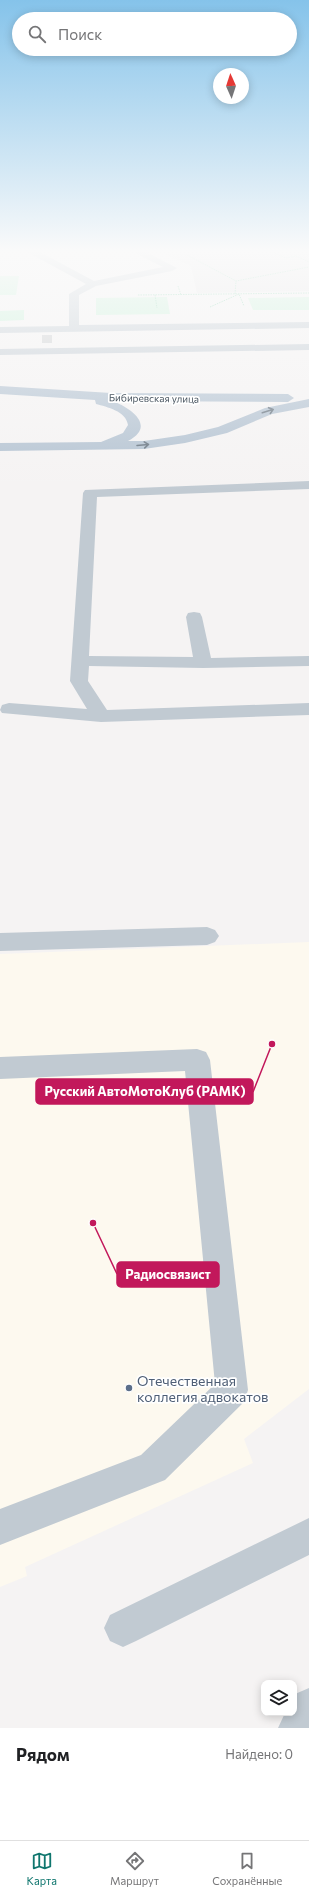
<!DOCTYPE html>
<html lang="ru">
<head>
<meta charset="utf-8">
<style>
  body { margin:0; font-family:Commissioner,sans-serif; background:#f2f2f2; color:#202124 }
  .controls { position:absolute; right:12px; bottom:12px; display:grid; overflow:hidden; border-radius:8px; box-shadow:0 2px 10px #0003 }
  .controls button { width:36px; height:36px; display:grid; place-items:center; padding:0; border:0; border-bottom:1px solid #e0e0e0; background:#fff; color:#202124; font:20px sans-serif }
  .compass { position:absolute; left:213px; top:68px; width:36px; height:36px; border-radius:50%; background:#fff; box-shadow:0 2px 10px #0003; rotate:357deg }
  .list { margin:0; padding:0; list-style:none }
  h2 { display:flex; justify-content:space-between; align-items:center; height:52px; margin:0; padding:0 16px; font-size:17px }
  h2 small { font-size:13px; font-weight:400; color:#757577 }
  .icon { flex:none; width:22px; height:22px; fill:none; stroke:currentColor; stroke-width:2; stroke-linecap:round; stroke-linejoin:round }
  .map { position:relative; flex:none; width:309px; height:1728px; overflow:hidden }
  .search { position:absolute; background:#fff; box-shadow:0 2px 10px #0003; left:12px; right:12px; top:12px; height:44px; display:flex; align-items:center; gap:10px; box-sizing:border-box; padding:0 14px; border-radius:22px; color:#757577; font-size:15px }
  .sheet { height:112px; background:#fff }
  nav { display:flex; justify-content:space-around; align-items:center; box-sizing:border-box; height:56px; border-top:1px solid #e0e0e0; background:#fff; font-size:11px; color:#757577 }
  nav a { display:grid; justify-items:center; gap:2px }
  nav .on { color:#0f766e }
  .map>svg:first-child { display:block }
  .commercial { fill:#fdf9ef }
  .education { fill:#e6e4e5 }
  .green { fill:#c3f1d5 }
  .lines { fill:none; stroke-linecap:round; stroke-linejoin:round }
  .minor-tunnel { stroke:#caccce; stroke-width:10; stroke-dasharray:10 5; stroke-linecap:butt }
  .path { stroke:#7ad0a6; stroke-width:1; stroke-dasharray:1.5 1; stroke-linecap:butt }
  .minor { fill:#c1cad2; fill-rule:evenodd }
  .major { fill:#b3c2d1; fill-rule:evenodd }
  .oneway { stroke:#64717d }
  .service-dot { fill:#5c6f8a; stroke:#fff; stroke-width:1.5 }
  .labels { text-anchor:middle; dominant-baseline:central; stroke-width:3.5; stroke-linejoin:round; paint-order:stroke }
  .far-street-label { font-size:10px; fill:#4a5661; stroke:#fff }
  .near-service-label { font-size:14px; fill:#4e5e75; stroke:#fff; text-anchor:start }
  .leader { fill:none; stroke:#c2185b; stroke-width:1.5 }
  .callout-dot { fill:#c2185b; stroke:#fff; stroke-width:1.5 }
  .callout { fill:#c2185b; stroke:#c2185b; stroke-width:1.5 }
  .callout-label { font-size:13px; text-anchor:middle; font-weight:bold; fill:#fff }
</style>
</head>
<body>
<div class="map">
<svg width="309" height="1728" viewBox="0 0 309 1728">
  <rect width="100%" height="100%" fill="#f5f3f3"/>
  <!-- commercial -->
  <path class="commercial" d="M309 942V1389L244 1439 253 1463 25 1567 27 1576 0 1587V954Z"/>
  <!-- education -->
  <path class="education" d="M158 251H309V291L197 293 191 266Z"/>
  <!-- green -->
  <path class="green" d="M0 276H19L16 295H0Z
    M167 297 170 314 96 315V298Z
    M309 297V310H253L248 298Z
    M24 310V320L0 321V311Z"/>
  <g class="lines">
    <!-- minor-tunnel -->
    <path class="minor-tunnel" d="M47 335V343"/>
    <!-- path -->
    <path class="path" d="M270 251 286 258 296 256 309 262
      M187 255 236 281
      M178 286 181 295
      M235 294 236 281 309 267
      M138 295 309 293
      M155 295 157 308
      M210 307 239 294 244 306"/>
    <!-- minor -->
    <path class="minor" d="M28 251H38L94 281 163 267 135 253 134 251H144L177 268 172 271 96 286 79 295V325L309 322V328L0 333V327L69 326V294L86 284 29 253Z
      M309 344V350L0 355V349Z
      M309 481V489L97 497 89 656 193 657 186 617 188 613 194 612 200 613 202 617 211 658 309 656V666L203 668 89 666 88 681 107 710 309 703V715L101 722 2 713 0 710 2 705 9 703 87 709 70 681 83 493 85 490Z
      M207 927 215 930 219 936 215 942 207 945 0 951V933Z
      M197 1049 206 1052 210 1060 248 1390 244 1402 165 1480 0 1545V1509L141 1455 215 1384 185 1071 0 1079V1057Z
      M309 1518V1555L136 1641 123 1647 110 1641 104 1628 110 1615Z
      M309 1688V1728H278L285 1713H294L295 1694Z"/>
    <!-- major -->
    <path class="major" d="M0 386 111 393 288 394 294 398 288 402 112 401C130 407 157 426 128 441H144L185 435 218 427 265 408 309 399V407L272 414 227 433 185 443 144 449 0 451V443L101 442 123 433 128 425C126 411 107 407 96 404L95 400 0 394Z"/>
  </g>
  <!-- one-way arrows -->
  <defs><path id="oneway-shaft" d="M-6 0H5M1.5-3L5.5 0L1.5 3" fill="none" stroke-width="1.6" stroke-linecap="round" stroke-linejoin="round"/></defs>
  <g class="oneway">
    <use href="#oneway-shaft" transform="translate(268 411) rotate(-17)"/>
    <use href="#oneway-shaft" transform="translate(143 445) rotate(-5)"/>
  </g>
  <!-- sky -->
  <linearGradient id="sky" x2="0" y2="1"><stop stop-color="#85c3ea"/><stop offset="0.51" stop-color="#fafafa"/><stop offset="1" stop-color="#fafafa" stop-opacity="0"/></linearGradient>
  <rect width="309" height="492" fill="url(#sky)"/>
  <!-- markers -->
  <circle class="service-dot" cx="129" cy="1388" r="4"/>
  <g class="labels">
    <!-- far-street labels -->
    <g class="far-street-label">
      <text transform="translate(154 398) rotate(1)">Бибиревская улица</text>
    </g>
    <!-- near-service labels -->
    <g class="near-service-label">
      <text x="137" y="1380">Отечественная<tspan x="137" dy="16">коллегия адвокатов</tspan></text>
    </g>
  </g>
  <!-- callouts -->
  <path class="leader" d="M272 1044L253 1092M93 1223L117 1274"/>
  <g class="callout-dot">
    <circle cx="272" cy="1044" r="4"/>
    <circle cx="93" cy="1223" r="4"/>
  </g>
  <g class="callout">
    <rect x="36" y="1079" width="217" height="25" rx="4"/>
    <rect x="117" y="1262" width="102" height="25" rx="4"/>
  </g>
  <g class="callout-label">
    <text x="145" y="1096">Русский АвтоМотоКлуб (РАМК)</text>
    <text x="168" y="1279">Радиосвязист</text>
  </g>
</svg>
<div class="controls">
<button><svg class="icon" aria-label="layers" viewBox="0 0 24 24"><path d="M12 4l9 5-9 5-9-5zM3 14l9 5 9-5"/></svg></button>
</div>
<svg class="compass" viewBox="-18 -18 36 36"><path d="M0-13l5 13h-10z" fill="#e53935"/><path d="M0 13l5-13h-10z" fill="#757577"/></svg>
<div class="search"><svg class="icon" aria-label="search" viewBox="0 0 24 24"><circle cx="10" cy="10" r="6"/><path d="M15 15l6 6"/></svg>Поиск</div>
</div>
<section class="sheet">
<h2>Рядом<small>Найдено: 0</small></h2>
<ul class="list">
</ul>
</section>
<nav>
<a class="on"><svg class="icon" aria-label="map" viewBox="0 0 24 24"><path d="M3 6l6-2 6 2 6-2v14l-6 2-6-2-6 2zM9 4v14M15 6v14"/></svg>Карта</a>
<a><svg class="icon" aria-label="directions" viewBox="0 0 24 24"><path d="M12 3l9 9-9 9-9-9zM9 14v-3h6M13 9l2 2-2 2"/></svg>Маршрут</a>
<a><svg class="icon" aria-label="saved" viewBox="0 0 24 24"><path d="M7 4h10v16l-5-4-5 4z"/></svg>Сохранённые</a>
</nav>
</body>
</html>
